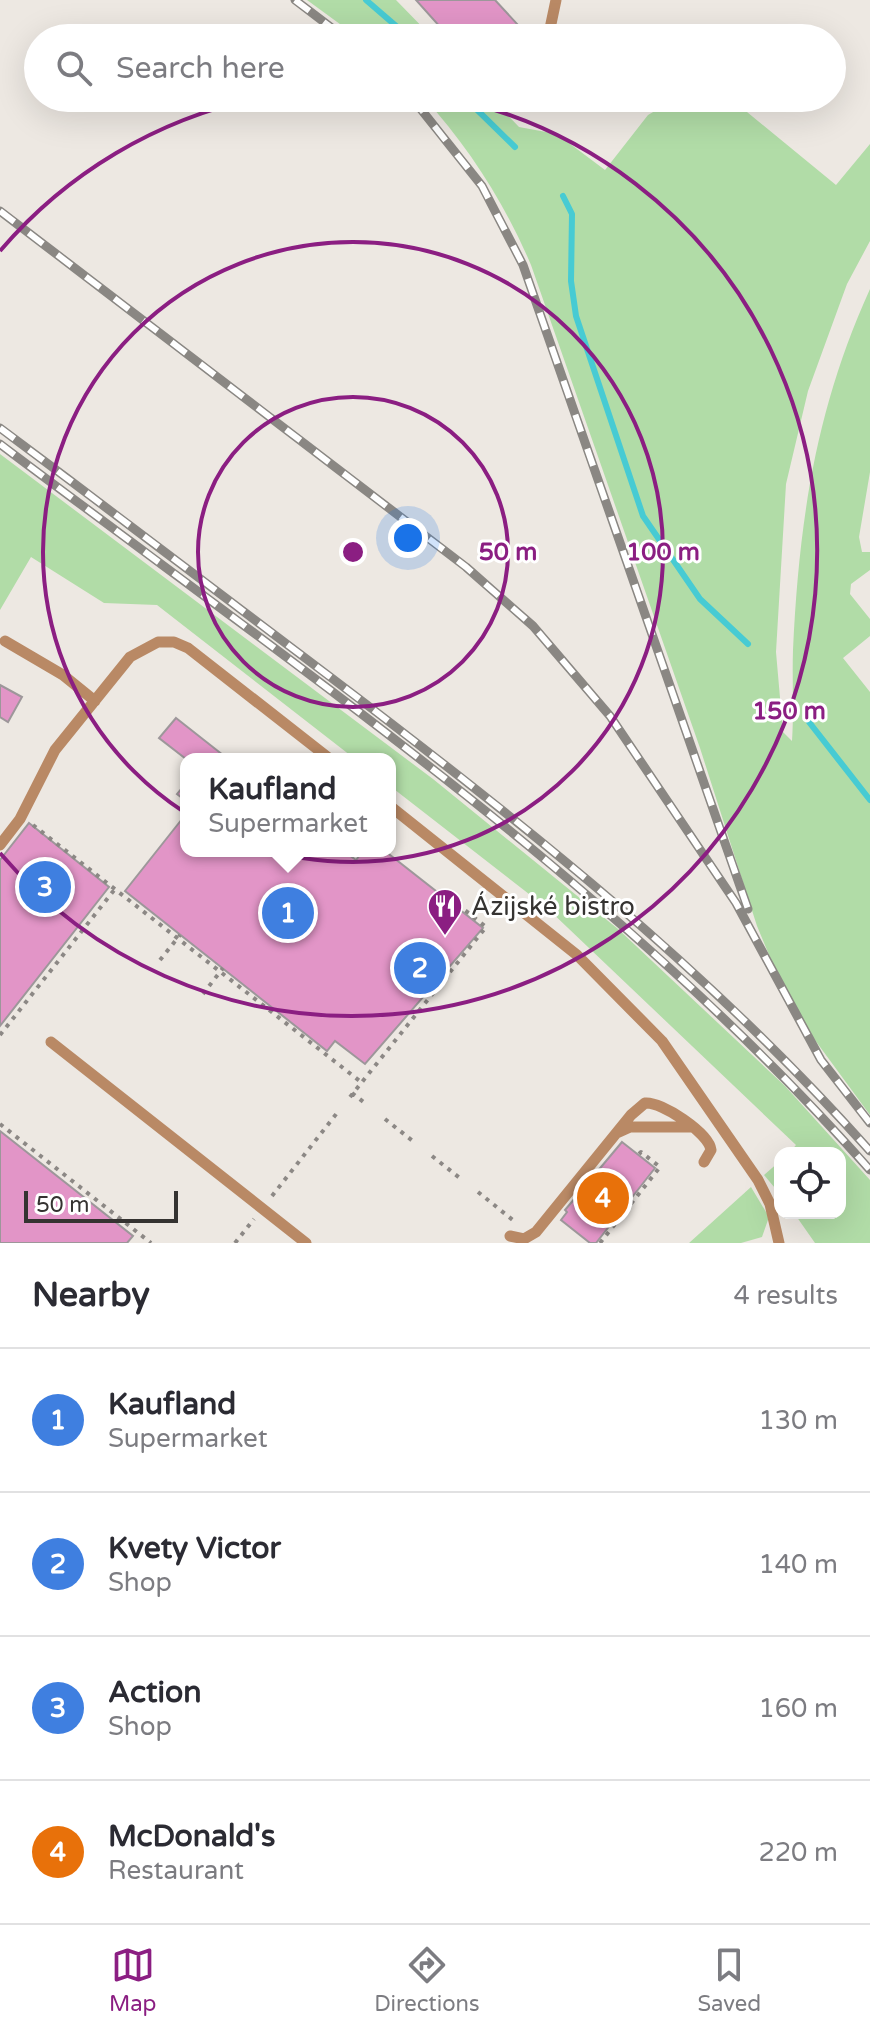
<!DOCTYPE html>
<html lang="en">
<head>
<meta charset="utf-8">
<style>
  body { margin:0; font-family:"Varela Round",sans-serif; background:#f7f7f7; color:#2b2b33 }
  .controls { position:absolute; right:24px; bottom:24px; display:grid; overflow:hidden; border-radius:16px; box-shadow:0 8px 32px #0002 }
  .controls button { width:72px; height:72px; display:grid; place-items:center; padding:0; border:0; border-bottom:2px solid #e1e1e2; background:#fff; color:#2b2b33; font:40px sans-serif }
  .scale { position:absolute; left:24px; bottom:20px; width:154px; box-sizing:border-box; padding-left:8px; border:4px solid #353331; border-top:0; font-size:22px; line-height:28px; white-space:nowrap; color:#353331; -webkit-text-stroke:6px #fff; paint-order:stroke }
  .you { position:absolute; left:408px; top:538px; width:28px; height:28px; margin:-20px; border:6px solid #fff; border-radius:50%; background:#1a73e8; box-shadow:0 0 0 12px #1a73e833 }
  .badge { display:grid; place-items:center; width:52px; height:52px; border-radius:50%; background:#8b1e82; color:#fff; font-size:26px; font-weight:700 }
  .pin { position:absolute; translate:-50% -50%; border:4px solid #fff; box-shadow:0 2px 8px #0006 }
  .popup { position:absolute; left:180px; top:753px; width:216px; height:104px; box-sizing:border-box; display:grid; place-content:center; border-radius:16px; background:#fff; filter:drop-shadow(0 2px 6px #0005); font-size:26px; white-space:nowrap; color:#7c7c81 }
  .popup b { font-size:30px; color:#2b2b33 }
  .popup::after { content:''; position:absolute; left:50%; top:100%; margin-left:-16px; border:16px solid transparent; border-top-color:#fff }
  .list { margin:0; padding:0; list-style:none }
  h2 { display:flex; justify-content:space-between; align-items:center; height:104px; margin:0; padding:0 32px; font-size:34px }
  h2 small { font-size:26px; font-weight:400; color:#7c7c81 }
  .list li { display:grid; grid-template-columns:52px 1fr auto; gap:24px; align-items:center; box-sizing:border-box; height:144px; padding:0 32px; border-top:2px solid #e1e1e2 }
  .list b { display:block; font-size:30px; white-space:nowrap }
  .list p { margin:0; font-size:26px; white-space:nowrap; color:#7c7c81 }
  .list em { font-size:26px; font-style:normal; color:#7c7c81 }
  .icon { flex:none; width:44px; height:44px; fill:none; stroke:currentColor; stroke-width:2; stroke-linecap:round; stroke-linejoin:round }
  .map { position:relative; flex:none; width:870px; height:1243px; overflow:hidden }
  .search { position:absolute; background:#fff; box-shadow:0 8px 32px #0002; left:24px; right:24px; top:24px; height:88px; display:flex; align-items:center; gap:20px; box-sizing:border-box; padding:0 28px; border-radius:44px; color:#7c7c81; font-size:30px }
  .sheet { height:680px; background:#fff }
  nav { display:flex; justify-content:space-around; align-items:center; box-sizing:border-box; height:112px; border-top:2px solid #e1e1e2; background:#fff; font-size:22px; color:#7c7c81 }
  nav a { display:grid; justify-items:center; gap:4px }
  nav .on { color:#8b1e82 }
  .map>svg:first-child { display:block }
  .green { fill:#b1dca7 }
  .lines { fill:none; stroke-linecap:round; stroke-linejoin:round }
  .stream { stroke:#47cbd3; stroke-width:6 }
  .building { fill:#e295c7; stroke:#9d979a; stroke-width:2 }
  .path { stroke:#8c8885; stroke-width:4; stroke-dasharray:4 6; stroke-linecap:butt }
  .service { stroke:#b98965; stroke-width:11 }
  .rail-casing { stroke:#8a8783; stroke-width:9 }
  .rail { stroke:#fff; stroke-width:6; stroke-dasharray:18; stroke-linecap:butt }
  .ring { fill:none; stroke:#8b1e82; stroke-width:4 }
  .labels { text-anchor:middle; dominant-baseline:central; stroke-width:6; stroke-linejoin:round; paint-order:stroke }
  .poi-label { font-size:26px; fill:#353331; stroke:#fff; text-anchor:start }
  .centre { fill:#8b1e82; stroke:#fff; stroke-width:4 }
  .ring-label { font-size:24px; text-anchor:middle; font-weight:bold; fill:#8b1e82; stroke:#fff; stroke-width:6; stroke-linejoin:round; paint-order:stroke }
</style>
</head>
<body>
<div class="map">
<svg width="870" height="1243" viewBox="0 0 870 1243">
  <rect width="100%" height="100%" fill="#ede8e2"/>
  <!-- green -->
  <path class="green" d="M307 0H396L433 38H359Z
    M424 98H491L519 127 557 134 605 170 648 115 677 98H730L836 185 870 144V241L847 284 808 391 786 484 776 652 783 732 792 741C794 711 792 680 793 650 799 520 816 408 870 289V472L859 537 862 552H870V570L851 584 850 594 870 619V636L843 658 870 692V1115L812 1036 772 962 757 926 700 748 531 265C505 204 469 147 424 98Z
    M0 454 433 779 618 929 785 1086 870 1180V1243H815L794 1213H840V1153H789L796 1145 547 908 390 786V759H355L157 605 104 603 31 557 0 610Z
    M780 1161V1194L764 1175Z
    M751 1187 769 1217 762 1237 741 1243H689Z"/>
  <g class="lines">
    <!-- stream -->
    <path class="stream" d="M366 0 410 38
      M465 98 515 147
      M563 196 572 214 571 281 576 316 643 516 700 599 748 644
      M809 722 870 800"/>
  </g>
  <!-- building -->
  <path class="building" d="M416 0H495L530 38H450Z
    M0 685 22 697 8 722 0 717Z
    M176 718 228 759H186L159 738Z
    M186 783V801L177 794Z
    M186 814V851H344L356 860 363 851H385L483 928 365 1064 335 1041 327 1051 125 891Z
    M29 823 109 887 0 1026V860Z
    M0 1131 133 1236 127 1243H0Z
    M622 1142 655 1168 596 1243H590L561 1220 567 1212 565 1210Z"/>
  <g class="lines">
    <!-- path -->
    <path class="path" d="M33 825 361 1082
      M160 960 180 935
      M203 994 223 968
      M0 1035 115 889
      M352 1093 366 1104
      M350 1097 486 927 451 899
      M385 1119 414 1142
      M0 1124 151 1243
      M432 1156 461 1179
      M478 1192 514 1221
      M272 1196 337 1113
      M235 1243 254 1219
      M600 1243 660 1167 641 1152 639 1154"/>
    <!-- service -->
    <path class="service" d="M548 38 556 0
      M5 641 63 675 95 701
      M390 806 577 955 662 1041 758 1180 770 1204 779 1243
      M0 845 20 819 55 750 130 657 158 642H174L188 648 330 759
      M51 1042 306 1243
      M619 1132 630 1127H692
      M510 1236 524 1239 536 1232 631 1115 645 1103C661 1101 709 1133 711 1150L704 1162"/>
    <!-- rail casing -->
    <g class="rail-casing">
      <path id="rail" d="M295 0 345 38
        M412 98 482 186 523 265 748 909
        M0 211 466 567 533 626 610 716 736 903 821 1060 870 1123
        M0 428C110 510 219 593 329 676 522 822 709 970 870 1151
        M0 444C301 671 619 886 870 1170"/>
    </g>
    <!-- rail -->
    <use href="#rail" class="rail"/>
  </g>
  <!-- distance rings -->
  <g class="ring">
    <circle cx="353" cy="552" r="155"/>
    <circle cx="353" cy="552" r="310"/>
    <path d="M0 251A464 464 0 0 1 257 98M449 98A464 464 0 1 1 0 853"/>
  </g>
  <!-- icons -->
  <defs>
    <g id="restaurant-pin" transform="scale(1.8)"><path d="M0 17L-7.5 6A9.5 9.5 0 1 1 7.5 6Z" fill="#8b1e82" stroke="#fff"/><path d="M-5-6h1v4h1v-4h1v4h1v-4h1v5L-1.5 .5V6h-2V.5L-5-1ZM5-6V6H3V1.5H1.5Q1.5-4 5-6Z" fill="#fff"/></g>
  </defs>
  <g fill-rule="evenodd">
    <use href="#restaurant-pin" x="445" y="906"/>
  </g>
  <g class="labels">
    <!-- poi labels -->
    <g class="poi-label">
      <text x="471" y="906">Ázijské bistro</text>
    </g>
  </g>
  <circle cx="353" cy="552" r="12" class="centre"/>
  <g class="ring-label">
    <text x="508" y="560">50 m</text>
    <text x="663" y="560">100 m</text>
    <text x="789" y="719">150 m</text>
  </g>
</svg>
<div class="controls">
<button><svg class="icon" aria-label="locate" viewBox="0 0 24 24"><circle cx="12" cy="12" r="6"/><path d="M12 2v4M12 18v4M2 12h4M18 12h4"/></svg></button>
</div>
<div class="scale">50 m</div>
<div class="you"></div>
<div class="pin badge" style="left:288px;top:913px;background:#3f7fe0">1</div>
<div class="popup"><b>Kaufland</b>Supermarket</div>
<div class="pin badge" style="left:420px;top:968px;background:#3f7fe0">2</div>
<div class="pin badge" style="left:45px;top:887px;background:#3f7fe0">3</div>
<div class="pin badge" style="left:603px;top:1198px;background:#e8710a">4</div>
<div class="search"><svg class="icon" aria-label="search" viewBox="0 0 24 24"><circle cx="10" cy="10" r="6"/><path d="M15 15l6 6"/></svg>Search here</div>
</div>
<section class="sheet">
<h2>Nearby<small>4 results</small></h2>
<ul class="list">
<li><span class="badge" style="background:#3f7fe0">1</span><div><b>Kaufland</b><p>Supermarket</p></div><em>130 m</em></li>
<li><span class="badge" style="background:#3f7fe0">2</span><div><b>Kvety Victor</b><p>Shop</p></div><em>140 m</em></li>
<li><span class="badge" style="background:#3f7fe0">3</span><div><b>Action</b><p>Shop</p></div><em>160 m</em></li>
<li><span class="badge" style="background:#e8710a">4</span><div><b>McDonald's</b><p>Restaurant</p></div><em>220 m</em></li>
</ul>
</section>
<nav>
<a class="on"><svg class="icon" aria-label="map" viewBox="0 0 24 24"><path d="M3 6l6-2 6 2 6-2v14l-6 2-6-2-6 2zM9 4v14M15 6v14"/></svg>Map</a>
<a><svg class="icon" aria-label="directions" viewBox="0 0 24 24"><path d="M12 3l9 9-9 9-9-9zM9 14v-3h6M13 9l2 2-2 2"/></svg>Directions</a>
<a><svg class="icon" aria-label="saved" viewBox="0 0 24 24"><path d="M7 4h10v16l-5-4-5 4z"/></svg>Saved</a>
</nav>
</body>
</html>
